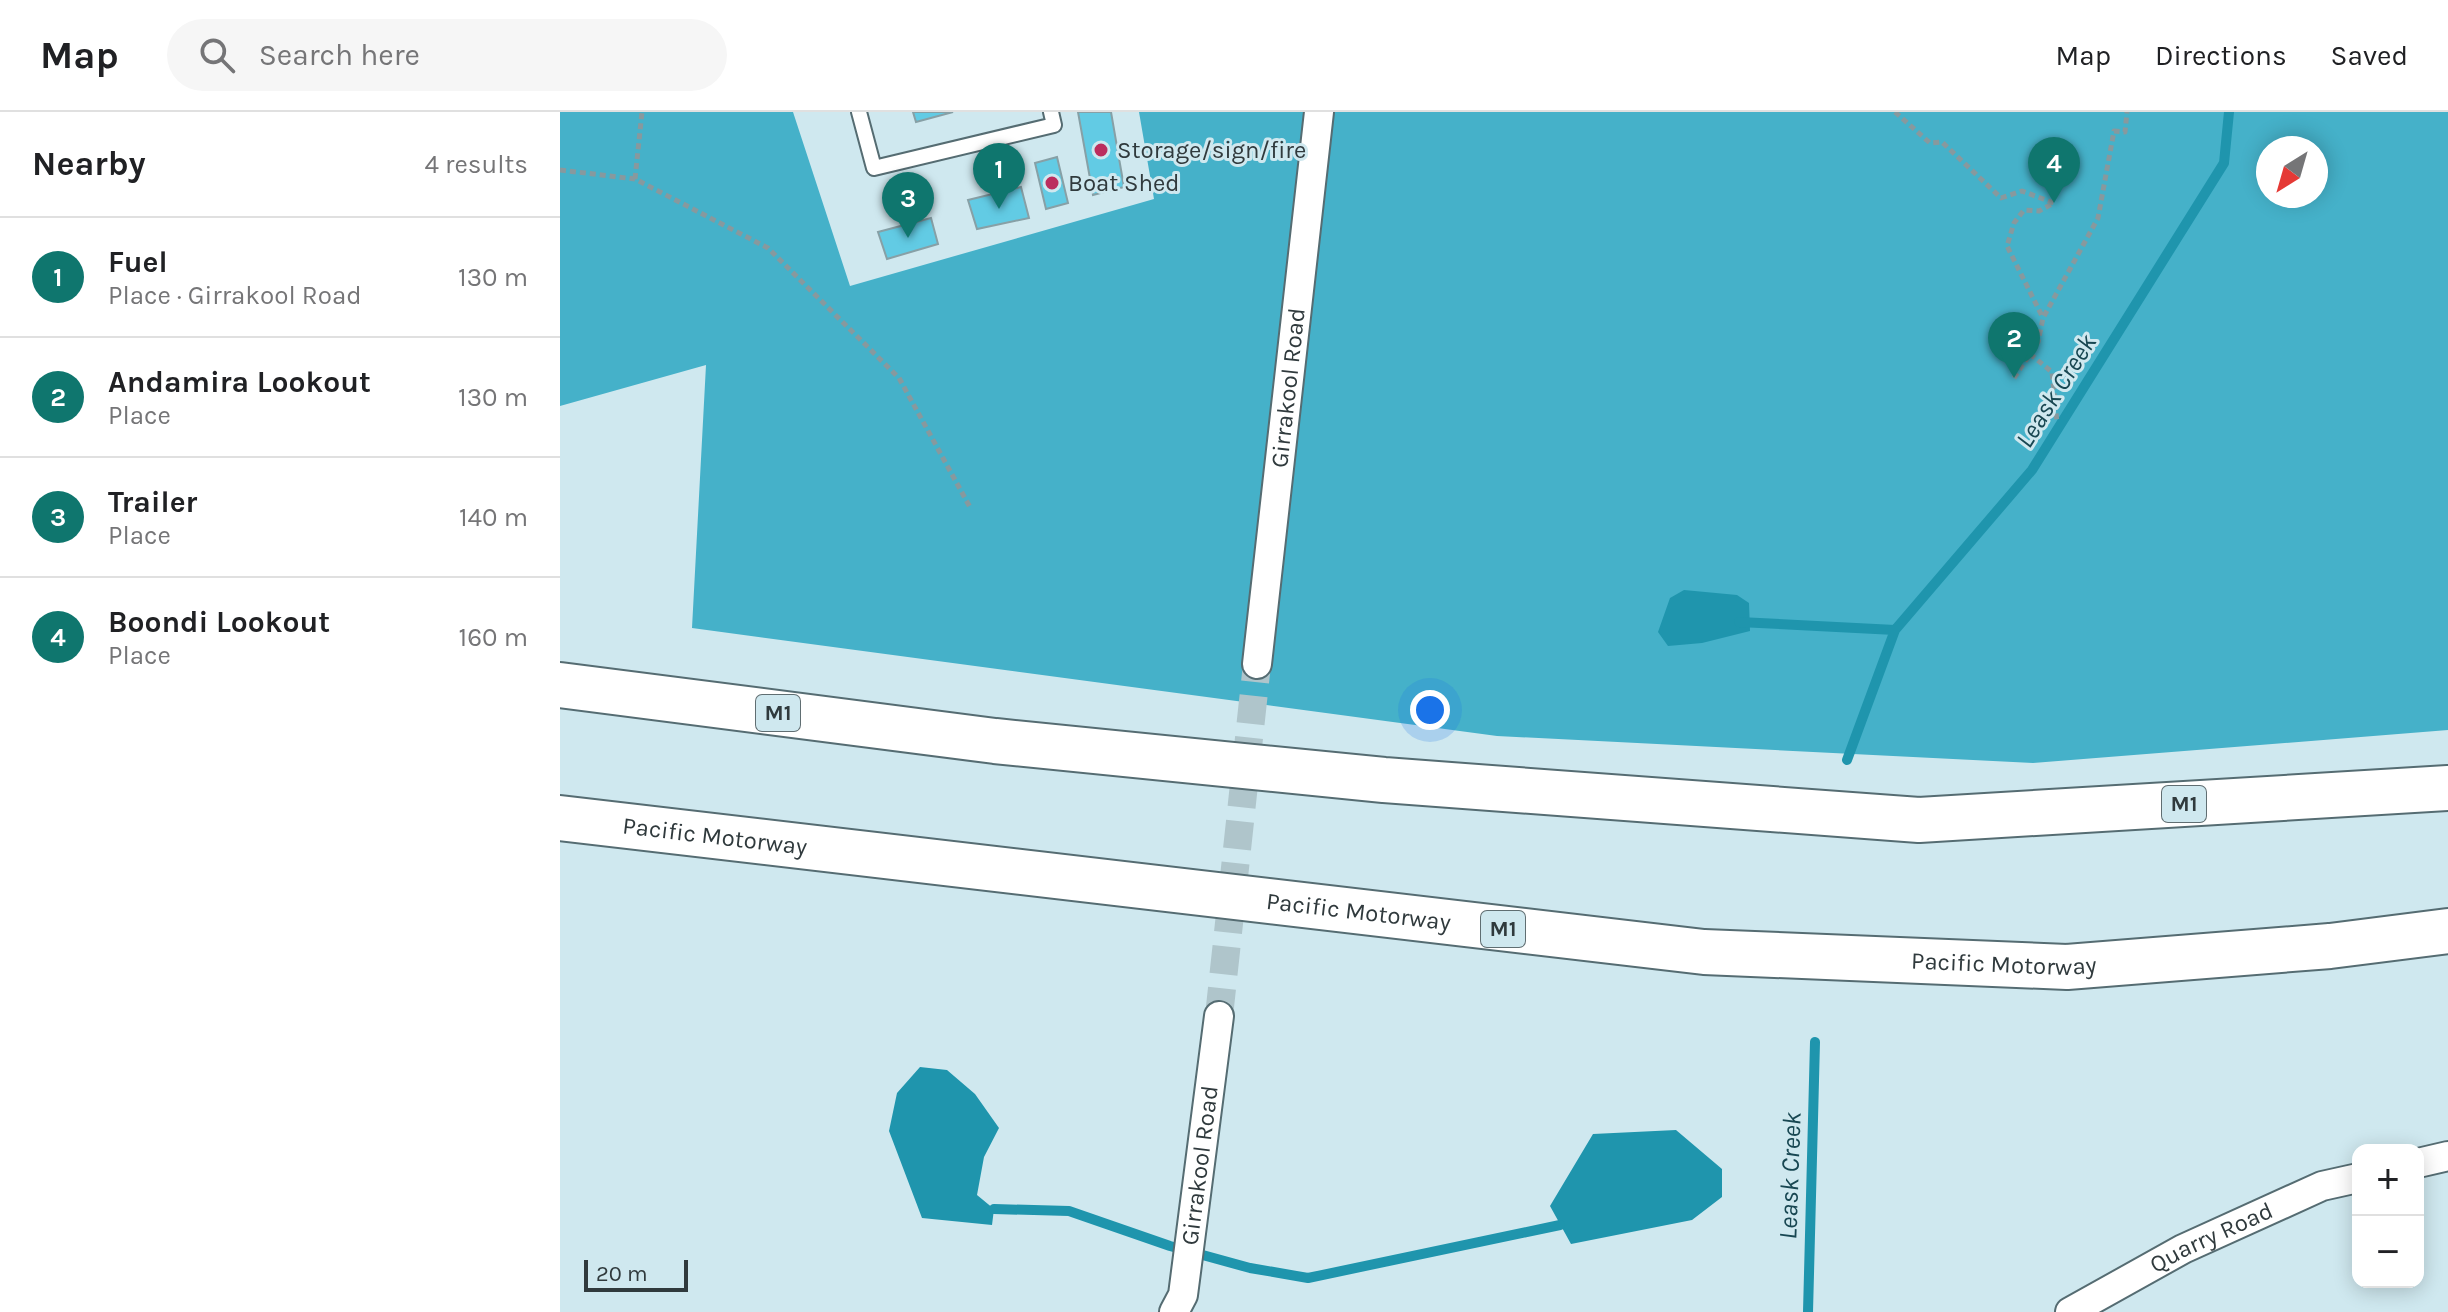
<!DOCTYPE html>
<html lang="en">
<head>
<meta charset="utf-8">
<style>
  body { margin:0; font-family:Karla,sans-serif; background:#f6f6f6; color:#202124 }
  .controls { position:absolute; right:24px; bottom:24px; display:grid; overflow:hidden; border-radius:16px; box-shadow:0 4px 20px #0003 }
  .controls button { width:72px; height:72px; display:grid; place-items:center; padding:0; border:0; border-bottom:2px solid #e0e0e0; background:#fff; color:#202124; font:40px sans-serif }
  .compass { position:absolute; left:1696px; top:24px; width:72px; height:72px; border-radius:50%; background:#fff; box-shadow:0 4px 20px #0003; rotate:217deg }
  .scale { position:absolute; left:24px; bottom:20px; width:104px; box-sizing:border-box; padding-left:8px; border:4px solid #303a3d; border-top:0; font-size:22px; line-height:28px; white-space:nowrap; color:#303a3d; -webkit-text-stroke:6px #cfe8ef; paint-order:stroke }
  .you { position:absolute; left:870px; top:598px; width:28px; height:28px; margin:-20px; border:6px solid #fff; border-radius:50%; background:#1a73e8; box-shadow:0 0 0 12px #1a73e833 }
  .badge { display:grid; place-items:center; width:52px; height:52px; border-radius:50%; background:#0f766e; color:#fff; font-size:26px; font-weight:700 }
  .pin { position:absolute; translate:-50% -66px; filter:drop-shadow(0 2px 4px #0008) }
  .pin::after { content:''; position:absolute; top:42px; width:28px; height:24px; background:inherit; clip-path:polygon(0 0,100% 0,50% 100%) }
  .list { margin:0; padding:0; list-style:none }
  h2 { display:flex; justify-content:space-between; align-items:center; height:104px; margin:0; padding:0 32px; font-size:34px }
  h2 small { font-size:26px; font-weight:400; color:#757577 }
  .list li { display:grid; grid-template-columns:52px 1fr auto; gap:24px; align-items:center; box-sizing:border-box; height:120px; padding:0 32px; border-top:2px solid #e0e0e0 }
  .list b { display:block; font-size:30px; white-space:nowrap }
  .list p { margin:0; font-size:26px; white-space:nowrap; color:#757577 }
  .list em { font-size:26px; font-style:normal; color:#757577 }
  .icon { flex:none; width:44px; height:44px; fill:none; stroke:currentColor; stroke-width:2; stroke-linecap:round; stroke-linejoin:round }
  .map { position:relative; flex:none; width:1888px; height:1200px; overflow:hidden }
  header { display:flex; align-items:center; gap:48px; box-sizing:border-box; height:112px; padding:0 40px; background:#fff; border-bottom:2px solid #e0e0e0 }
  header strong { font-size:38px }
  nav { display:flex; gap:44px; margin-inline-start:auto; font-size:28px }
  .search { width:560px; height:72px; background:#f6f6f6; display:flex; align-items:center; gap:20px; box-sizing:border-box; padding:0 28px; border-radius:44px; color:#757577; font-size:30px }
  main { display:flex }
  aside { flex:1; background:#fff }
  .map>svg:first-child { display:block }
  .forest { fill:#45b1c9; fill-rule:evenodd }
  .water { fill:#1f95ad }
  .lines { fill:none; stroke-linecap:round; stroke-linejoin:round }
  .stream { stroke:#1f95ad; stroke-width:10 }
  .building { fill:#62cbe4; stroke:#87a0a6; stroke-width:2 }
  .minor-tunnel { stroke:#afc5cb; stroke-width:28; stroke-dasharray:28 14; stroke-linecap:butt }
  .service-casing { stroke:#556c72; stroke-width:18 }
  .minor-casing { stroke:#556c72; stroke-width:32 }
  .motorway-casing { stroke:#556c72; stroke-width:48 }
  .path { stroke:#87999e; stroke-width:5; stroke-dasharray:6 4; stroke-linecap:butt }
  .service { stroke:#fff; stroke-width:14 }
  .minor { stroke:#fff; stroke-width:28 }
  .motorway { stroke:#fff; stroke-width:44 }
  .poi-dot { fill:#bb2d5e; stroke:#cfe8ef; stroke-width:3 }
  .labels { text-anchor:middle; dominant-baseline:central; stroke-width:6; stroke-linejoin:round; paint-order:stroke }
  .shield { fill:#cfe8ef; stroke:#606e72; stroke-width:2 }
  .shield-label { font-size:22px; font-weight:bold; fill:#303a3d }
  .poi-label { font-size:24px; fill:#303a3d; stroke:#cfe8ef; text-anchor:start }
  .street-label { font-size:24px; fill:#303a3d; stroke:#cfe8ef }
  .water-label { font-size:26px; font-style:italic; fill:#184752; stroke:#cfe8ef }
</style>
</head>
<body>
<header>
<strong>Map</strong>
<div class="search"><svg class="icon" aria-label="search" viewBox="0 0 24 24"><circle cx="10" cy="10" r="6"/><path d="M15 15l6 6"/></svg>Search here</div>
<nav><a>Map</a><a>Directions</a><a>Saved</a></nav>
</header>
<main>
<aside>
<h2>Nearby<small>4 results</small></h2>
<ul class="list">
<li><span class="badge">1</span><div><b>Fuel</b><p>Place · Girrakool Road</p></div><em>130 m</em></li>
<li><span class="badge">2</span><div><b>Andamira Lookout</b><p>Place</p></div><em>130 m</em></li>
<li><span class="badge">3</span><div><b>Trailer</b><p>Place</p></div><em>140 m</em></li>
<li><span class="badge">4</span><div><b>Boondi Lookout</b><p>Place</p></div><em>160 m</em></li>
</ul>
</aside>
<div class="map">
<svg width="1888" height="1200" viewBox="0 0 1888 1200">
  <rect width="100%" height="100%" fill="#cfe8ef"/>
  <!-- forest -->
  <path class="forest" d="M0 0H233L290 174 594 87 579 0H1888V618L1473 651 937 624 132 516 146 253 0 294ZM1708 36H1756V84H1708Z"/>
  <!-- water -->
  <path class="water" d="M1124 478 1177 483 1189 491 1190 519 1142 531 1108 534 1098 520 1110 486Z
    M360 955 387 958 415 982 439 1016 424 1045 417 1083 434 1097 432 1113 362 1106 329 1019 337 981Z
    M1116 1018 1162 1057V1085L1132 1108 1011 1132 990 1094 1033 1022Z"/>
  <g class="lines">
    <!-- stream -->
    <path class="stream" d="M1179 510 1335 518
      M1287 648 1335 518 1472 358 1664 51 1669 0
      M434 1097 509 1099 610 1134 690 1156 748 1166 1000 1113
      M1248 1200 1255 930"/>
  </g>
  <!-- building -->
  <path class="building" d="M353 0H393L356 10Z
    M518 0H551L564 75 533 83Z
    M497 45 508 91 486 97 475 51Z
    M461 75 469 106 417 117 408 88Z
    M371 106 378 132 327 147 318 120Z"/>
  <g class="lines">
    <!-- minor-tunnel -->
    <path class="minor-tunnel" d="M659 904 697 552"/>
    <!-- service casing -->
    <g class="service-casing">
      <path id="service" d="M299 0 314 56 494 13 491 0"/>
    </g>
    <!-- minor casing -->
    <g class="minor-casing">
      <g id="minor">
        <path id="s1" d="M697 552 759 0"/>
        <path d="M1858 1051 1888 1044"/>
        <path id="s2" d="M614 1200 623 1183 659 904"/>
        <path id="s3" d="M1510 1200 1623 1137 1762 1074 1798 1066"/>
      </g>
    </g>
    <!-- motorway casing -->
    <g class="motorway-casing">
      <g id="motorway">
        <path d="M0 573 435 629 824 668 1359 708 1888 676"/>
        <path id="s4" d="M0 706 1144 840 1507 855 1770 834 1888 819"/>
      </g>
    </g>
    <!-- path -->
    <path class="path" d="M1335 0 1370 31 1382 30 1441 86 1462 79 1494 91 1479 99 1464 98 1454 111 1447 134 1483 206
      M0 58 75 67 208 136 339 266 411 397
      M75 67 82 0
      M1470 242 1492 260 1497 311
      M1454 266 1478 230 1483 206 1538 106 1554 19 1565 20 1567 0"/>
    <!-- service -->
    <use href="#service" class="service"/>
    <!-- minor -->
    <use href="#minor" class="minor"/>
    <!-- motorway -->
    <use href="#motorway" class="motorway"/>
  </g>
  <!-- markers -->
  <g class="poi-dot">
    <circle cx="541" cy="38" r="8"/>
    <circle cx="492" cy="71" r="8"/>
  </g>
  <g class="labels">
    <!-- shield labels -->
    <g class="shield">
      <rect x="196" y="583" width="44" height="36" rx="6"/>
      <rect x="1602" y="674" width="44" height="36" rx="6"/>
      <rect x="921" y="799" width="44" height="36" rx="6"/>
    </g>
    <g class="shield-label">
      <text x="218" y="601">M1</text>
      <text x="1624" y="692">M1</text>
      <text x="943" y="817">M1</text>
    </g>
    <!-- poi labels -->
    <g class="poi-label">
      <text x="557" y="38">Storage/sign/fire</text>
      <text x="508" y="71">Boat Shed</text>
    </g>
    <!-- street labels -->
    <g class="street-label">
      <text stroke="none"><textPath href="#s1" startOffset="278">Girrakool Road</textPath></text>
      <text stroke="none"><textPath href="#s4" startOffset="156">Pacific Motorway</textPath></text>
      <text stroke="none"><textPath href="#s4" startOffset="804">Pacific Motorway</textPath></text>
      <text stroke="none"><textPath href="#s4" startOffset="1452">Pacific Motorway</textPath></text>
      <text stroke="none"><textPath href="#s2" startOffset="150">Girrakool Road</textPath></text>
      <text stroke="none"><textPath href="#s3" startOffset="160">Quarry Road</textPath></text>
    </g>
    <!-- water labels -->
    <g class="water-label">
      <text transform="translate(1496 279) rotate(-58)">Leask Creek</text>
      <text transform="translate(1230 1064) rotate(-88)">Leask Creek</text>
    </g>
  </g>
</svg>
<div class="controls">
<button>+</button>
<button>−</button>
</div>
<svg class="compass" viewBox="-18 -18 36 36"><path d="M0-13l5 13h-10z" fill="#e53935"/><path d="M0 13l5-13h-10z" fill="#757577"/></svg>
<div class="scale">20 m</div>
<div class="you"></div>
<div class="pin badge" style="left:439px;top:97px">1</div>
<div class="pin badge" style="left:1454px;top:266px">2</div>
<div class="pin badge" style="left:348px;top:126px">3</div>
<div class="pin badge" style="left:1494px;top:91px">4</div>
</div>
</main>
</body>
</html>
